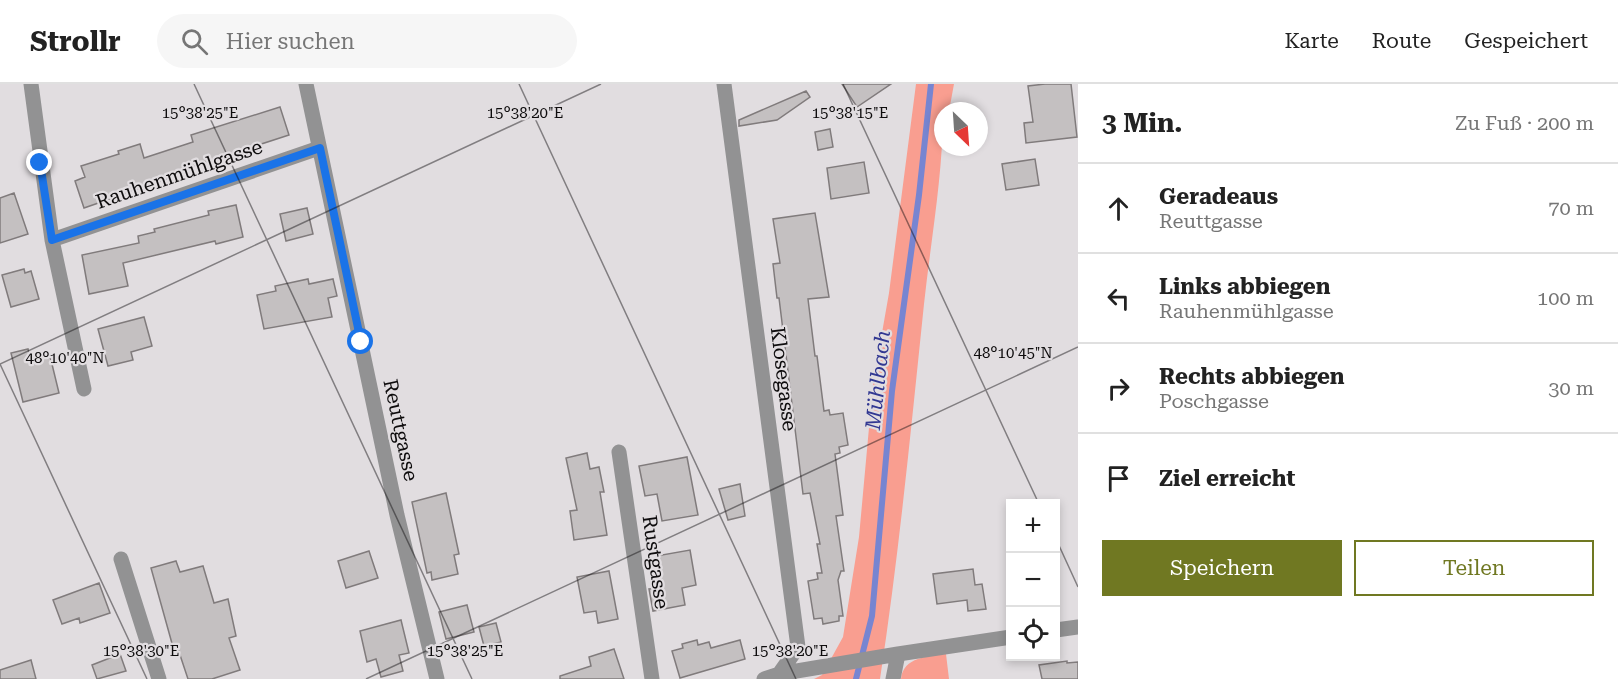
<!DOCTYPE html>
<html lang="de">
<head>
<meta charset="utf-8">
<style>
  body { margin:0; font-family:"Roboto Serif",serif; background:#f6f6f6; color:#222 }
  .controls { position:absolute; right:18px; bottom:18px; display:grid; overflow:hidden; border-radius:0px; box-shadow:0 3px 9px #0003 }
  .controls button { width:54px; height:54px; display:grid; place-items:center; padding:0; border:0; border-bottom:2px solid #e0e0e0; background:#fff; color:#222; font:30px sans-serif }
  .compass { position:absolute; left:934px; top:18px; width:54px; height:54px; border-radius:50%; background:#fff; box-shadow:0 3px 9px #0003; rotate:155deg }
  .stop { position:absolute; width:18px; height:18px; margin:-14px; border:4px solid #1a73e8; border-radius:50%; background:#fff }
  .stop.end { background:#1a73e8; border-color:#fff; box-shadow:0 2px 6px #0008 }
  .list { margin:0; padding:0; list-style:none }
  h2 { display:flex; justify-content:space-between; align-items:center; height:78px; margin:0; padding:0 24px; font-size:26px }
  h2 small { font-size:20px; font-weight:400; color:#767676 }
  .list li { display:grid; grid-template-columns:39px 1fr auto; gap:18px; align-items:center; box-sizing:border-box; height:90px; padding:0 24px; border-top:2px solid #e0e0e0 }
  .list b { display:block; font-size:22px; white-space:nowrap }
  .list p { margin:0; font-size:20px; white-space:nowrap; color:#767676 }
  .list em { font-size:20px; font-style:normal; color:#767676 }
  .actions { display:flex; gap:12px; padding:18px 24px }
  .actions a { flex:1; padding:14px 0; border:2px solid #707822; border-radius:0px; text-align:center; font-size:21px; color:#707822 }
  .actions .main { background:#707822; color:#fff }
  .icon { flex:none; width:33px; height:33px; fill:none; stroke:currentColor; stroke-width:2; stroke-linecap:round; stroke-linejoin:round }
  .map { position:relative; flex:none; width:1078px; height:595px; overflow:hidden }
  header { display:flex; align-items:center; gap:36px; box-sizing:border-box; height:84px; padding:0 30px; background:#fff; border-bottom:2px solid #e0e0e0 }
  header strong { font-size:28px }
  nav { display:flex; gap:33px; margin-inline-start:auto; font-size:21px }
  .search { width:420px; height:54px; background:#f6f6f6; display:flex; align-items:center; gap:15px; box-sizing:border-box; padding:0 21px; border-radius:33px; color:#767676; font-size:22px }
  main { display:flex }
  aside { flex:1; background:#fff }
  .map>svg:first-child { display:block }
  .green { fill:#f99e90 }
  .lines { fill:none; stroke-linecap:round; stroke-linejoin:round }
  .stream { stroke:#7785d1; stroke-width:6 }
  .building { fill:#c4c0c1; stroke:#807b7c; stroke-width:1.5 }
  .minor { stroke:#929293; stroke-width:15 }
  .route { stroke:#1a73e8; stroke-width:8 }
  .ticks { fill:none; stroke:#0e0c0d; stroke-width:1.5; stroke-opacity:0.45 }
  .labels { text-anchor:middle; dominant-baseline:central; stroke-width:4.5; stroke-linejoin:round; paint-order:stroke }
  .street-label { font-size:20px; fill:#0e0c0d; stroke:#e1dde0 }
  .water-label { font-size:21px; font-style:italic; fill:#323892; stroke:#e1dde0 }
  .ticks-label { font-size:15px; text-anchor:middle; fill:#0e0c0d; stroke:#e1dde0; stroke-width:4.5; stroke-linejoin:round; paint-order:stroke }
</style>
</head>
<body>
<header>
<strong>Strollr</strong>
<div class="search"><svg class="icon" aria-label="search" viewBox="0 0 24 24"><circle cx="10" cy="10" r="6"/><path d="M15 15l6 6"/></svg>Hier suchen</div>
<nav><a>Karte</a><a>Route</a><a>Gespeichert</a></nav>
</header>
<main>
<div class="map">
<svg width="1078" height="595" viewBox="0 0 1078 595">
  <rect width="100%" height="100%" fill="#e1dde0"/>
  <!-- green -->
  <path class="green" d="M916 0H954L949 27H943C943 91 931 155 924 220 911 345 899 470 880 595H814L822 591 843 553 859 453 873 300 889 209Z
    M946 570 949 595H901C903 573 929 572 946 570Z"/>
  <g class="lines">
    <!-- stream -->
    <path class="stream" d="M856 595 872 532 892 307 919 111 931 0"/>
  </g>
  <!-- building -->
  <path class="building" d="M842 0H891L857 23Z
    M1045 0H1071L1077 53 1026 59 1024 39 1033 38 1028 2Z
    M806 7 810 13 777 36 739 42V36Z
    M280 23 289 51 178 87 179 91 84 124 75 97 85 93 81 82 119 70 118 67 140 60 144 74 193 58 191 51Z
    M830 45 833 63 818 66 815 48Z
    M1035 75 1039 101 1006 106 1002 80Z
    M864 78 869 109 831 115 827 84Z
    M14 109 28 150 0 159V114Z
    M236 121 243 153 216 160 215 157 123 179 128 202 89 210 82 171 139 159 138 152 155 148 154 145 209 131 208 127Z
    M307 124 313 150 286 157 280 130Z
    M815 129 829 213 808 215 815 272H817L824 327 829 326 830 331 843 329 848 361 839 363 840 369 835 370 843 431 836 432 844 487H841L838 496 843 532H839V537L823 540 822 534 814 535 808 497 818 495 817 489H822L817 460H820L810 409 803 410 779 214H777L773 180 780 179 773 135Z
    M24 185 25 189 31 187 39 215 11 223 2 191Z
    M308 195 309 200 333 195 337 212 328 214 332 233 264 245 257 211 276 207 275 202Z
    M144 233 152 262 131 268 133 276 108 282 98 245Z
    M28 265 31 277 50 272 59 309 23 318 11 269Z
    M587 369 590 385 599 383 604 408H600L607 451 574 456 570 427 577 426 566 374Z
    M687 373 698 431 662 437 657 410 645 412 639 382Z
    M740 400 745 432 728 436 719 405Z
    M446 409 459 470 454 471 458 490 432 496 431 488 427 489 412 418Z
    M690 466 696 501 682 504 685 521 653 527 649 505 661 504 656 472Z
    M369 467 378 494 346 504 338 477Z
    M176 477 180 488 203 482 214 519 228 515 236 552 229 554 240 586 212 595H188L177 562 173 563 151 484Z
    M973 485 975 501 982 500 986 525 968 527 967 516 937 520 933 490Z
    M609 487 618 535 598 539 596 527 584 529 577 493Z
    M99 499 110 529 80 539 79 534 62 540 53 516Z
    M467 521 474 548 446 555 439 528Z
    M401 536 409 569 399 571 403 587 381 593 376 575 367 578 360 547Z
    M496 539 501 558 484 562 479 543Z
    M697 556 698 561 709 558 711 564 740 556 745 575 680 594 672 567 683 564 682 560Z
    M614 565 624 595H560V592L591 582 589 573Z
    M120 570 126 587 97 595 92 581Z
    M31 576 36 595H0V586Z
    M1067 577V579L1078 578V595H1042L1039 581Z"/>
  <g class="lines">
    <!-- minor -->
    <path class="minor" d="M31 0 52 156 84 305
      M306 0 397 431 437 595
      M724 0 798 563 779 590
      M52 156 319 64
      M619 368 652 595
      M121 475 159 595
      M1056 546 1078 543
      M764 595 779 590 898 570
      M893 595 898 570 1011 553"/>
  </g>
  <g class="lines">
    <!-- route -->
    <path class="route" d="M40 79 52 156 320 64 361 258"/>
  </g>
  <!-- ticks -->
  <path class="ticks" d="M194 0 472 595M519 0 796 595M843 0 1039 420M0 280 147 595M0 280 601 0M1056 455 1078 503M366 595 1078 263"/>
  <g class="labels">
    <!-- street labels -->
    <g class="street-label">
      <text transform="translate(179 90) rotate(-19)">Rauhenmühlgasse</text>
      <text transform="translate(784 295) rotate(83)">Klosegasse</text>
      <text transform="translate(401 346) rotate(78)">Reuttgasse</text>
      <text transform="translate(656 478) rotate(82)">Rustgasse</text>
    </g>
    <!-- water labels -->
    <g class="water-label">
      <text transform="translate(878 296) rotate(-84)">Mühlbach</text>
    </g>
  </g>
  <g class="ticks-label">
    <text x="200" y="34">15°38'25"E</text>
    <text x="525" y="34">15°38'20"E</text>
    <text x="850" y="34">15°38'15"E</text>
    <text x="1013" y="274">48°10'45"N</text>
    <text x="65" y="279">48°10'40"N</text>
    <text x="141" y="572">15°38'30"E</text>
    <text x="465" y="572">15°38'25"E</text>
    <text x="790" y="572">15°38'20"E</text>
  </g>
</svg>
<div class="controls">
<button>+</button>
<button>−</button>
<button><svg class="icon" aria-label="locate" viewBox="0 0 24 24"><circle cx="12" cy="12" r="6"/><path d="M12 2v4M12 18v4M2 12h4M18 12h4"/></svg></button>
</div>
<svg class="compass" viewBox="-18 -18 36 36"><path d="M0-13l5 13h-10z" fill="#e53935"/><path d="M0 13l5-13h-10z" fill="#767676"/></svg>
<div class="stop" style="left:361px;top:258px"></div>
<div class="stop end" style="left:40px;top:79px"></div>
</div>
<aside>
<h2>3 Min.<small>Zu Fuß · 200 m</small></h2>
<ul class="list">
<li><svg class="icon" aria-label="ahead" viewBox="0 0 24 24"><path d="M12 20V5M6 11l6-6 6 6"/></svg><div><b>Geradeaus</b><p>Reuttgasse</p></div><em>70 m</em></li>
<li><svg class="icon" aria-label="left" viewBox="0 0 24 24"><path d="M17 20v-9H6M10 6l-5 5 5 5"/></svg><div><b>Links abbiegen</b><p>Rauhenmühlgasse</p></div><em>100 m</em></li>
<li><svg class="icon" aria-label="right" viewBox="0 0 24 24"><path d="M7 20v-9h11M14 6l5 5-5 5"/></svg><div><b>Rechts abbiegen</b><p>Poschgasse</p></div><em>30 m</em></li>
<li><svg class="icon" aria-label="arrive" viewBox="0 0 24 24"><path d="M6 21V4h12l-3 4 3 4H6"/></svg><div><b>Ziel erreicht</b></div></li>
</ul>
<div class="actions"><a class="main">Speichern</a><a>Teilen</a></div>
</aside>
</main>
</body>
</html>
